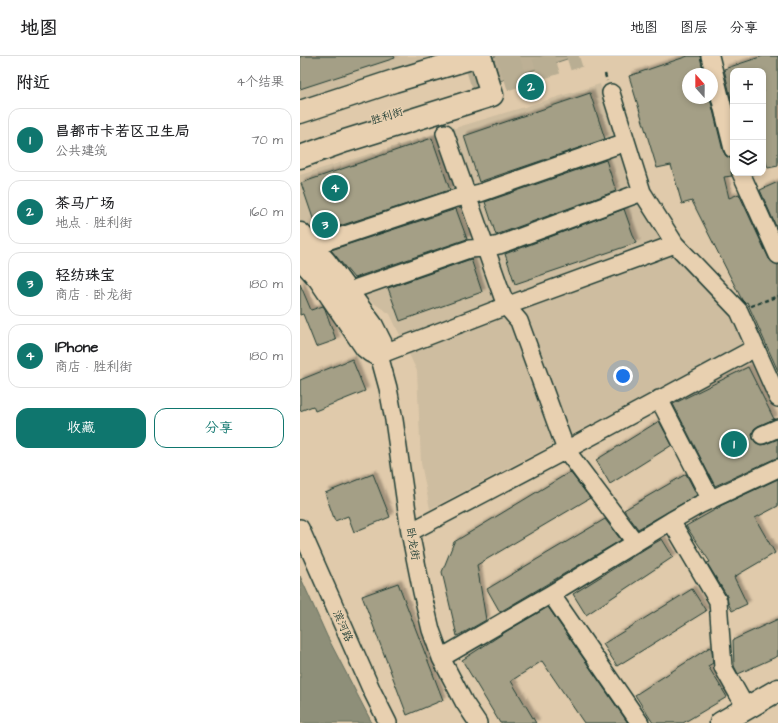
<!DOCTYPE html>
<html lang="zh">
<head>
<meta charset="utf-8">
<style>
  body { margin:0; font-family:"Architects Daughter","LXGW WenKai TC",sans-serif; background:#f2f2f2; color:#202124 }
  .controls { position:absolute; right:12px; top:12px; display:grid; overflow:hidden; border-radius:8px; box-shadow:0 2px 6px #0003 }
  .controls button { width:36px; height:36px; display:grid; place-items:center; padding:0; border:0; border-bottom:1px solid #e0e0e0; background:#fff; color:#202124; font:20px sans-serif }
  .compass { position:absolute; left:382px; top:12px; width:36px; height:36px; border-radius:50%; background:#fff; box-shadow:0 2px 6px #0003; rotate:339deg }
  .you { position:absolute; left:323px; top:320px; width:14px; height:14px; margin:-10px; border:3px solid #fff; border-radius:50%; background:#1a73e8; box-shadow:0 0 0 6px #1a73e833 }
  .badge { display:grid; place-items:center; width:26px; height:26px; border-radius:50%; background:#0f766e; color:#fff; font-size:13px; font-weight:700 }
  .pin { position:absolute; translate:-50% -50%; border:2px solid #fff; box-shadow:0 1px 4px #0006 }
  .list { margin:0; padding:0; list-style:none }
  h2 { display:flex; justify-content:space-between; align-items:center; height:52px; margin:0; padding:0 16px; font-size:17px }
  h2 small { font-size:13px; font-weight:400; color:#757577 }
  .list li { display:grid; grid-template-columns:26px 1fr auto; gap:12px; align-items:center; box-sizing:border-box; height:64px; margin:0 8px 8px; padding:0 8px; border:1px solid #e0e0e0; border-radius:12px }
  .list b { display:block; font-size:15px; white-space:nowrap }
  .list p { margin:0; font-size:13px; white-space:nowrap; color:#757577 }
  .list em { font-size:13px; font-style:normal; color:#757577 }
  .actions { display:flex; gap:8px; padding:12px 16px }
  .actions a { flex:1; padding:9px 0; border:1px solid #0f766e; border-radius:12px; text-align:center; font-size:14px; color:#0f766e }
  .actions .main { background:#0f766e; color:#fff }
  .icon { flex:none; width:22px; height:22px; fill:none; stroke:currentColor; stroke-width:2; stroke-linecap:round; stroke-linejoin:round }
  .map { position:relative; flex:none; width:478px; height:667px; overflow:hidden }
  header { display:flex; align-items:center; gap:24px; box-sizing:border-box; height:56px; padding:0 20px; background:#fff; border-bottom:1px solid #e0e0e0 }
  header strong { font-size:19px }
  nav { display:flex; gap:22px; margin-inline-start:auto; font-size:14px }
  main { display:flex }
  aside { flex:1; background:#fff }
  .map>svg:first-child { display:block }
  .built { fill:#cebda0 }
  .green { fill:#bdb095; stroke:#6e7664 }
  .water { fill:#8e8f79; stroke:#626e5d }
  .building { fill:#a49f86; stroke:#1f3d34; filter:url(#shadow) }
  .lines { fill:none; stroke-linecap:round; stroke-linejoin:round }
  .major-tunnel { stroke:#b9ae93; stroke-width:22; stroke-dasharray:22 11; stroke-linecap:butt }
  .minor-casing { stroke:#1f3d34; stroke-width:20 }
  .major-casing { stroke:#1f3d34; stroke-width:25 }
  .path { stroke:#1f3d34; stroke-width:2.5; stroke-dasharray:4 3; stroke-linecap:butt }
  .minor { stroke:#e8d0b0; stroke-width:17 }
  .major { stroke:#e8d0b0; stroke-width:22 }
  .labels { text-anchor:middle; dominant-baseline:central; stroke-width:3; stroke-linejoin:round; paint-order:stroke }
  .street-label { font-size:11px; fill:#1f3d34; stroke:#e8d0b0 }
</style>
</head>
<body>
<header>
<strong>地图</strong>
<nav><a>地图</a><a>图层</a><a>分享</a></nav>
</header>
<main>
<aside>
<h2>附近<small>4个结果</small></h2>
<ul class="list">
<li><span class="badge">1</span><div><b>昌都市卡若区卫生局</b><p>公共建筑</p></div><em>70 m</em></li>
<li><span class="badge">2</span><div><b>茶马广场</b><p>地点 · 胜利街</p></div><em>160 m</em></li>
<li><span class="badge">3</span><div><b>轻纺珠宝</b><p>商店 · 卧龙街</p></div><em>180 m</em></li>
<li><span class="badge">4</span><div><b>IPhone</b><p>商店 · 胜利街</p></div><em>180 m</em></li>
</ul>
<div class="actions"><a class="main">收藏</a><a>分享</a></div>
</aside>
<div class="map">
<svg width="478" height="667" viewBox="0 0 478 667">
  <defs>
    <filter id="shadow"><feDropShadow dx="3.5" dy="-3.5" stdDeviation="1" flood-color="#0004"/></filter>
  </defs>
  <rect width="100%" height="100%" fill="#e0caab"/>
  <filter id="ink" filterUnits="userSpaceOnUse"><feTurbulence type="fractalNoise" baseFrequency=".025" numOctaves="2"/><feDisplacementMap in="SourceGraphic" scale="8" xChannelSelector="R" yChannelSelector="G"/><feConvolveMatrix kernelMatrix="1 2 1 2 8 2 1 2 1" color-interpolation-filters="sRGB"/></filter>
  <g filter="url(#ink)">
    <!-- built -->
    <path class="built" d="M0 0H134L0 45Z
      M300 28 334 127 405 207 445 288 130 453 121 407 117 315 90 258 57 236 0 170V119Z"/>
    <!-- green -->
    <path class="green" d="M196 0H276L200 25 193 1Z"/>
    <!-- water -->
    <path class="water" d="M0 520 27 580 72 667H0Z"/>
    <!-- building -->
    <path class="building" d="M0 0H94L95 2 0 33Z
      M388 0H400L404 18H388V42H410L423 95 426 100 430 102 433 103V111L431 116 432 120 424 121 429 142 439 138 469 203 473 207 478 209V315L447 246 445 247 442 244 392 145 382 148 371 109 357 112 329 20Z
      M463 0H478V110L468 112 463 98V15H433V51L424 13Z
      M290 37 305 83 179 126 164 80Z
      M132 82 150 134 18 177 1 127Z
      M306 104 316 135 196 179 185 146Z
      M478 126V175L460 134Z
      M156 153 167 183 54 222 31 194Z
      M324 153 336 187 215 228 205 198Z
      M171 203 182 236 100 265 88 232Z
      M0 228 11 254 23 250 25 253 36 284 16 291 3 258 0 259Z
      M52 303 65 335 15 355 13 350 0 355V324Z
      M448 311 474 363 458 370 454 373 452 378 453 383 456 387 461 389 466 388 478 383V402L474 403 415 430 373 348Z
      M359 365 372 389 310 428 296 404Z
      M270 416 290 442 177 509 186 564 165 576 157 580 142 516 154 486Z
      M73 418 90 461 54 476 48 460 35 465 25 437Z
      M386 418 397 439 338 473 324 454Z
      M478 423V450L455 462 475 497 434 521 447 548 432 555 428 547 427 540 407 507 410 506 386 470 420 451V450Z
      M305 463 321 484 200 556 187 533Z
      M362 483 373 501 286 559 273 538 348 491Z
      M98 527 143 644 107 659 62 540Z
      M392 533 406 555 317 610 303 588Z
      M248 551 328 667H284L242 605 211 625 236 667H200L162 604 207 575Z
      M478 563V600L438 618 434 610 433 584Z
      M410 591 412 594 413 607 408 610 427 641 383 667H353L335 639Z"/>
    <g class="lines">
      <!-- major-tunnel -->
      <path class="major-tunnel" d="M167 17 221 0
        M173 34 279 0"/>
      <!-- minor casing -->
      <g class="minor-casing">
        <path id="minor" d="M410 0 433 93
          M311 37 342 136 375 188 439 255 478 342
          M145 77 206 250 219 265 266 394 335 486
          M441 117 478 199
          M21 187 153 143 180 137 326 86
          M57 232 169 193 185 192 199 189 342 136
          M359 343 411 444
          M462 379 478 372
          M371 465 418 545 423 611 446 652
          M0 472 72 635 88 667
          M110 476 266 394 455 292
          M251 538 340 667
          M141 602 251 538 371 465 399 449 478 412
          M178 667 164 646 141 602 131 574 122 536 110 476 94 364 88 332 79 299 206 250 375 188"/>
      </g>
      <!-- major casing -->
      <g class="major-casing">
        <path id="major" d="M0 56 94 25 178 0
          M0 101 45 85 192 39 180 0
          M0 178 25 206 72 270 81 288 79 299 71 295 66 291 19 222 0 201
          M421 667 478 634"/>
      </g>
      <!-- path -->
      <path class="path" d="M305 18 307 25
        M451 250 478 240"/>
      <!-- minor -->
      <use href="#minor" class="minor"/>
      <!-- major -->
      <use href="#major" class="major"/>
    </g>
  </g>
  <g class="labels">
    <!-- street labels -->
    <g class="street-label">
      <text transform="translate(87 60) rotate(-17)">胜利街</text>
      <text transform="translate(113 488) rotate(80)">卧龙街</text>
      <text transform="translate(43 570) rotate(66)">滨河路</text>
    </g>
  </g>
</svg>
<div class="controls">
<button>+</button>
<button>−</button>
<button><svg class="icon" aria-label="layers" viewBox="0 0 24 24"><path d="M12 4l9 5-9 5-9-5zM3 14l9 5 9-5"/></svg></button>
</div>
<svg class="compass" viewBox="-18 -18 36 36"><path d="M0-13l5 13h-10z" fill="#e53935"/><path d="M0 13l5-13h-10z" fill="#757577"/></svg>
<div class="you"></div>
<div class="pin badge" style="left:434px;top:388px">1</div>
<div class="pin badge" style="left:231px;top:31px">2</div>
<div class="pin badge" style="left:25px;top:169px">3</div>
<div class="pin badge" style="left:35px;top:132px">4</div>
</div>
</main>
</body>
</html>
